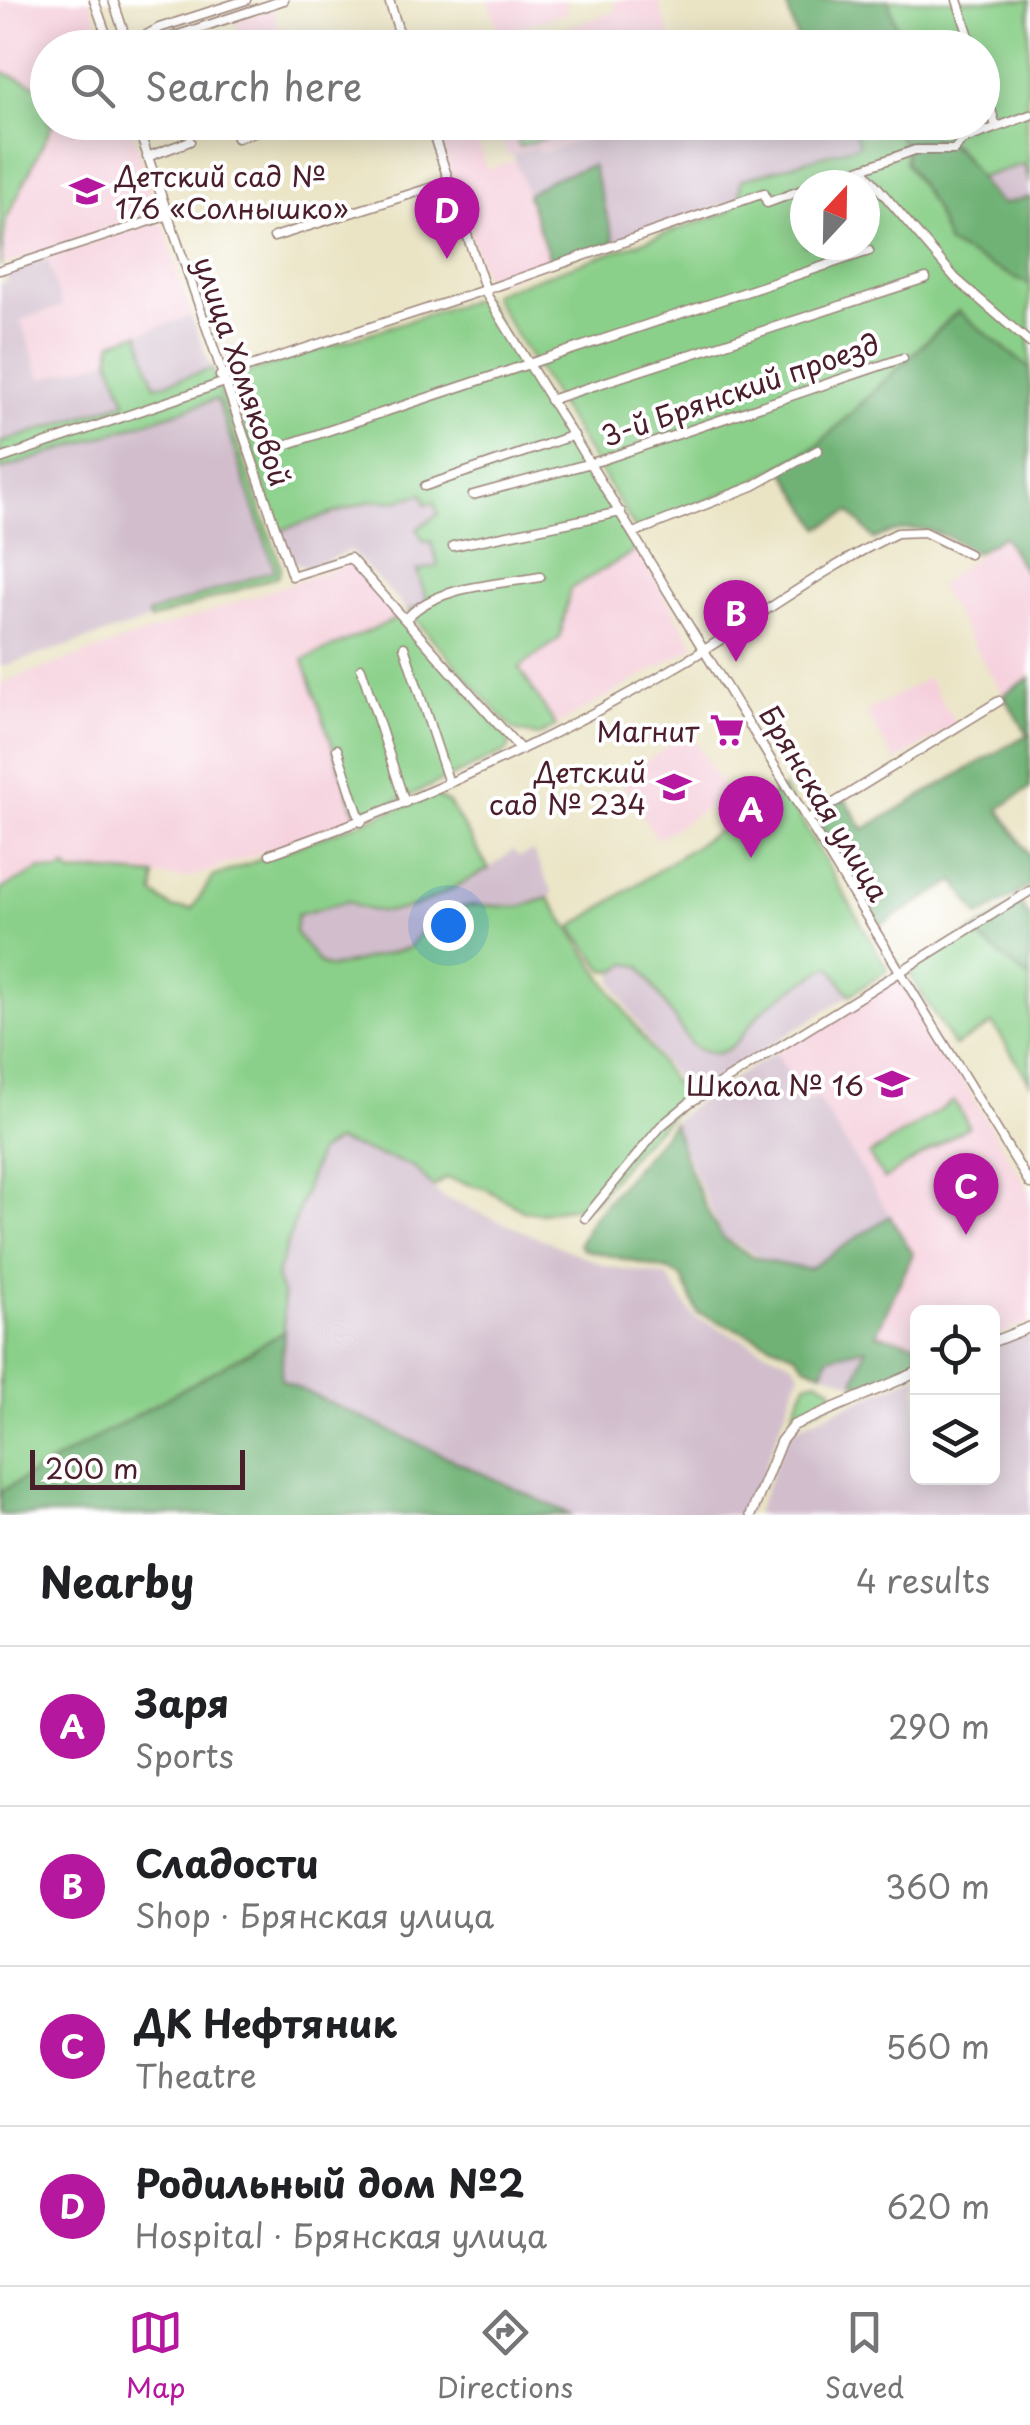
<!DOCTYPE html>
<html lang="en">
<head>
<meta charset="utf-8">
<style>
  body { margin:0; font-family:"Playpen Sans",sans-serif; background:#f2f2f2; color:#202124 }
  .controls { position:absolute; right:30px; bottom:30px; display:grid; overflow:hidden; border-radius:15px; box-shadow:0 5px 25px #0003 }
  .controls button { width:90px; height:90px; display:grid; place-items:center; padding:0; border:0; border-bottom:2px solid #e0e0e0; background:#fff; color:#202124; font:50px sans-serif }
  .compass { position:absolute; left:790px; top:170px; width:90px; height:90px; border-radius:50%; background:#fff; box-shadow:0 5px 25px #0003; rotate:22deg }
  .scale { position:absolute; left:30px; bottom:25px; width:215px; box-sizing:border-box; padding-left:10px; border:5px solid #4a1f2b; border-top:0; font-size:28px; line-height:35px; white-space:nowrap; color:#4a1f2b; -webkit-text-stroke:8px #fff; paint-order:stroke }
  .you { position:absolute; left:448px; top:925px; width:35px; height:35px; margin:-25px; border:8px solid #fff; border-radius:50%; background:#1a73e8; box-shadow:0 0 0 15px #1a73e833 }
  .badge { display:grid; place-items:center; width:65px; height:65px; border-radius:50%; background:#b5179e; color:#fff; font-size:32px; font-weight:700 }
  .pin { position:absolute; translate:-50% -82px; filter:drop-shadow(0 2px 5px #0008) }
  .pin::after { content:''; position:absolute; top:52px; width:35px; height:30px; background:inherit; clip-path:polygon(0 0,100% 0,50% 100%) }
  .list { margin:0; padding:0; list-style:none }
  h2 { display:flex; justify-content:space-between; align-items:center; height:130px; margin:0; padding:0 40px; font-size:42px }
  h2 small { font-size:32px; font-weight:400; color:#757577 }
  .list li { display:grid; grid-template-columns:65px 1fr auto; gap:30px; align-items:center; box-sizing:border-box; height:160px; padding:0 40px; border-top:2px solid #e0e0e0 }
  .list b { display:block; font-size:38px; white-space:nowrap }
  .list p { margin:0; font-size:32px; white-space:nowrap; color:#757577 }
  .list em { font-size:32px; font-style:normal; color:#757577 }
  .icon { flex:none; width:55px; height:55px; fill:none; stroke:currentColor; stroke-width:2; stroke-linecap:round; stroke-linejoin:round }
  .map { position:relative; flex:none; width:1030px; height:1515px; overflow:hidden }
  .search { position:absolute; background:#fff; box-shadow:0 5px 25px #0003; left:30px; right:30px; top:30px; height:110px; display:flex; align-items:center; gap:25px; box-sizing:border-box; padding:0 35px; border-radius:55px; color:#757577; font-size:38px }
  .sheet { height:770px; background:#fff }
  nav { display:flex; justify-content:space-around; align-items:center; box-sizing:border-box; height:140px; border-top:2px solid #e0e0e0; background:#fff; font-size:28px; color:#757577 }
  nav a { display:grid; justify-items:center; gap:5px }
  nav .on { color:#b5179e }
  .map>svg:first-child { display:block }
  .built { fill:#f5cfdb }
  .industrial { fill:#d1bdcc }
  .green { fill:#8bd08a; stroke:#6a785a; stroke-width:2.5; fill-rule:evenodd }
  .forest { fill:#70b276; stroke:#5d6850; stroke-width:2.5 }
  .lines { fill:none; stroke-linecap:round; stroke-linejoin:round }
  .minor-casing { stroke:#9a8278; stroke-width:11 }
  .tertiary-casing { stroke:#9a8278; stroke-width:12 }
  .minor { stroke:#fff; stroke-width:8 }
  .tertiary { stroke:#fff; stroke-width:9 }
  .labels { text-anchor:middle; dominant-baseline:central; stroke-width:8; stroke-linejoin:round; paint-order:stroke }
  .poi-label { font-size:28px; fill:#4a1f2b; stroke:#fff; text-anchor:end }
  .street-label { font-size:28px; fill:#4a1f2b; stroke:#fff }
</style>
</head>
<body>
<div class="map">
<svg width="1030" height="1515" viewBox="0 0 1030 1515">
  <rect width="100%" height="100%" fill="#fff"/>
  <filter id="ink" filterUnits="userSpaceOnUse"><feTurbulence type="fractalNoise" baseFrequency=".01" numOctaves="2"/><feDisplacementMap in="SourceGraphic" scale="20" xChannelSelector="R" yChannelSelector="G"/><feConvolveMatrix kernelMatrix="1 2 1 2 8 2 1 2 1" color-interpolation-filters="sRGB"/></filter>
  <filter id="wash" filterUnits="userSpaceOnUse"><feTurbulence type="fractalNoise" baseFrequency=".0048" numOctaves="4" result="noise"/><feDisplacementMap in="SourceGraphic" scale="40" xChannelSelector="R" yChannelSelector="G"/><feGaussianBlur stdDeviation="2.25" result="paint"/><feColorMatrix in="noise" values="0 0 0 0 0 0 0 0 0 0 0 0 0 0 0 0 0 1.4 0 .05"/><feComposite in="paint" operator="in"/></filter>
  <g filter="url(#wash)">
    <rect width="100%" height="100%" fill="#eae4c4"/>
    <!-- built -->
    <path class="built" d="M0 0H90L105 44 48 48 47 79 38 86 0 71Z
      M488 0H565L568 12 500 34Z
      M619 0H658L674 47 500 48 615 12 614 2Z
      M272 9 286 47H244L236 20Z
      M53 123H130L157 212 4 265 1 241 6 220Z
      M443 123H471L487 169 515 160 551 263 492 284 486 282 435 125Z
      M497 123H634L540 154 536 147 507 156Z
      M158 222 164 225 191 316 113 342 110 359 41 379 21 319 61 305 47 258Z
      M1003 535 1030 580V677L1003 695 938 586Z
      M637 550 695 646 556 726 518 668 560 638 570 589Z
      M352 563 402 616 303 660 353 808 362 817 189 878 41 869 0 890V683Z
      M928 678 956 724 895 762 866 712Z
      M689 732 728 795 657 839 619 779Z
      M893 978 903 982 1030 1192V1322L993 1337 992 1312H918L917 1343 876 1334 913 1254 816 1097 806 1103 775 1052Z"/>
    <!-- industrial -->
    <path class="industrial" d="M634 122 852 123 859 145 741 180 740 199 615 242 592 165 549 180 527 195 513 154 536 147 541 154Z
      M1025 164 1030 197 1008 206 985 191 978 178Z
      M47 258 62 306 21 320 41 379 110 359 126 401 0 443V284L7 281 5 271Z
      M191 316 211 368 154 387 139 333Z
      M217 399 275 570 149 614 150 620 0 667V470Z
      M423 494 434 502 438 514 431 540 438 566 429 604 408 611 350 550 308 569 294 561 279 531 371 501 373 504Z
      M513 850 519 857 533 851 553 893 549 898 519 907 473 905 431 919 409 948 330 968 319 963 295 932 296 915 348 901 363 911 489 869Z
      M626 964 640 966 711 1053 727 1052 764 1008 830 966 850 995 690 1096 655 1052 613 982 615 971Z
      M775 1052 806 1102 817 1097 890 1216 809 1269 774 1264 722 1236 673 1123 690 1107Z
      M336 1141 413 1166 442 1197 606 1266 667 1276 694 1317 793 1363 800 1372 747 1515H572L280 1380 283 1296 276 1277 319 1152Z
      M1030 1331V1515H755L785 1442 796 1427 917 1376 918 1478H992L993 1346Z
      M866 1348 854 1383 823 1372 828 1357Z"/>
    <!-- green -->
    <path class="green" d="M888 0H1030L1026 125 1030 184 1024 164 978 178 955 145 932 136 927 123 982 122V48L903 47Z
      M0 71 38 86 47 79 48 122 53 123 6 220 0 267Z
      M511 123H554L558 134 519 147Z
      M852 123H890L906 147 905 162 933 206 948 244 1030 285V369L958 311 818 445 749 484 636 530 492 296 494 293 728 212 740 199 741 180 859 145ZM805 185H865V245H805Z
      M482 297 637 550 570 589 560 638 519 668 556 726 538 736 513 730 408 611 428 604 417 571 438 566 431 541 424 542 417 529 438 514 434 502 426 504 423 494 395 501H371L279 531 227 379Z
      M139 333 155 386 212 369 281 567 278 576 150 620 148 614 275 570 217 399 0 470V443L126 402 110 359 112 342Z
      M402 616 510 740 508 751 362 817 354 809 303 660Z
      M783 788 888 970 850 995 830 966C809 979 787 991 768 1006 742 1026 733 1071 692 1046L640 966 627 964 615 971 604 970 572 927Z
      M434 795 449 803 489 869C446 890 394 931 348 901L297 915 295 932 319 963 330 968 409 948 431 919 445 910 473 905 519 907 549 898 681 1094 677 1110 638 1147 593 1203 541 1213 525 1211 486 1189 446 1178 433 1187 413 1166 336 1141 318 1153 276 1277 283 1296 284 1332 0 1492V890L41 869 58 872 66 867 72 874 97 871 155 876 154 894 172 908 192 909 213 877Z
      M972 932 1030 979V1082L993 1024 954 1046 910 975 916 965Z
      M954 1101 969 1126 884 1179 869 1155Z
      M818 1380 831 1387 836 1400 803 1414 793 1412 806 1383Z"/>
    <!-- forest -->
    <path class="forest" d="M785 0H888L903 47H800Z
      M890 123H927L932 136C973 151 970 178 1002 204L1030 197V285L948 244 933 206 905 162 906 147Z
      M592 165 615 242 551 263 527 195 549 180Z
      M958 311 1030 369V580L1003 536 975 553C941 529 913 521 874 539L850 512 820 528 782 467 818 445Z
      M1030 677V788L999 809 1030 856V886L979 917 955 881 880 925 818 824 820 814 845 799 864 829 1028 734 1003 695Z
      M1020 903 1030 918V979L972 932Z
      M673 1123C680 1146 708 1221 723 1237 745 1259 780 1265 809 1269L890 1216 913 1254 876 1334 917 1343V1367L877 1384 854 1383 866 1348 828 1357 823 1372 805 1365 796 1354 698 1313 682 1278 669 1270 582 1249 579 1244 591 1220Z
      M284 1332 281 1380 572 1515H0V1492Z"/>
  </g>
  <g filter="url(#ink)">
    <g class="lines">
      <!-- minor casing -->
      <g class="minor-casing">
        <path id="minor" d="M94 0 111 48
          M113 0 128 45 159 28 246 0
          M389 0 404 48
          M957 0 973 48
          M122 48 142 47 284 0
          M982 77 996 127
          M136 122 292 576 350 558 521 750
          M429 122 488 297 1030 1184
          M237 138 285 122
          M147 157 190 141
          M862 169 956 279 1030 343
          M816 185 915 150H954L962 140 1030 115
          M274 237 449 182
          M0 270 166 216
          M220 376 494 287 764 193 767 203 805 189
          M550 400 926 278
          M270 450 869 251
          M0 459 222 383
          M425 486 574 435
          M473 495 602 460 903 358
          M633 533 753 486 818 450
          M453 546 621 512
          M408 617C438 585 498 585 540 577
          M404 647 449 783
          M361 668 405 803
          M337 749 361 822
          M808 819 999 701
          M270 854C418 802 561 736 696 655 762 615 827 566 897 533L924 532 969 554
          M585 1218 661 1126 689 1103 1030 891"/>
      </g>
      <!-- tertiary casing -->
      <g class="tertiary-casing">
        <path id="tertiary" d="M992 1342 1030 1327
          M751 1515 781 1441 794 1425 918 1372"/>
      </g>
      <!-- minor -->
      <use href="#minor" class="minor"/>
      <!-- tertiary -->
      <use href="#tertiary" class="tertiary"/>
    </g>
  </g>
  <!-- icons -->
  <defs>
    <g id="school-bare" transform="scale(2.7)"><path d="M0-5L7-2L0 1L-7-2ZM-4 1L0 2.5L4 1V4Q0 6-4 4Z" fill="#b5179e" stroke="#fff" stroke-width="2.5" paint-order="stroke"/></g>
    <g id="supermarket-bare" transform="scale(2.7)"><path d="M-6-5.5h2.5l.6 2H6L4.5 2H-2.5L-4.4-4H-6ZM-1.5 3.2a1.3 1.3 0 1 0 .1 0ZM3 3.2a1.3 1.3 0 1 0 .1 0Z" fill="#b5179e" stroke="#fff" stroke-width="2.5" paint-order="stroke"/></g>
  </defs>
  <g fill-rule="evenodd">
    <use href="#school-bare" x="87" y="191"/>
    <use href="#supermarket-bare" x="727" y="730"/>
    <use href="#school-bare" x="674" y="787"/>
    <use href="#school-bare" x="892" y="1084"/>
  </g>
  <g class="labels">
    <!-- poi labels -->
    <g class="poi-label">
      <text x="115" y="175" text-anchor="start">Детский сад №<tspan x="115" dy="32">176 «Солнышко»</tspan></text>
      <text x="699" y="730">Магнит</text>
      <text x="646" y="771">Детский<tspan x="646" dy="32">сад № 234</tspan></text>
      <text x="864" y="1084">Школа № 16</text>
    </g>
    <!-- street labels -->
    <g class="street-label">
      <text transform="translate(243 371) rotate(71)">улица Хомяковой</text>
      <text transform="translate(740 389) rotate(-19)">3-й Брянский проезд</text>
      <text transform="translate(825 803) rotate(59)">Брянская улица</text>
    </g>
  </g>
</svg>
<div class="controls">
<button><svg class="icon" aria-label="locate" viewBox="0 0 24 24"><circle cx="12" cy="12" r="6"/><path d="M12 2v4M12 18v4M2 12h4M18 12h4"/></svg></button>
<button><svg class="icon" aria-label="layers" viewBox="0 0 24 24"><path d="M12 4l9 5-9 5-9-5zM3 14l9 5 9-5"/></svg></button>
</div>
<svg class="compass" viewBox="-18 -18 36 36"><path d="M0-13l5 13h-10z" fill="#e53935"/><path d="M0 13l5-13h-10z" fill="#757577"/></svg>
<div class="scale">200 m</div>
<div class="you"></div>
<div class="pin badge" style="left:751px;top:858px">A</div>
<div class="pin badge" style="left:736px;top:662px">B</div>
<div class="pin badge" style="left:966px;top:1235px">C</div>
<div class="pin badge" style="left:447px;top:259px">D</div>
<div class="search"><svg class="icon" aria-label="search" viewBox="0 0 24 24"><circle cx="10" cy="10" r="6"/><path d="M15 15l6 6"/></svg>Search here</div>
</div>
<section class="sheet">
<h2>Nearby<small>4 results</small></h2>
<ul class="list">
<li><span class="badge">A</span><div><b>Заря</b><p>Sports</p></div><em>290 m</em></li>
<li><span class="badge">B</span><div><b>Сладости</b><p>Shop · Брянская улица</p></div><em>360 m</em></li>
<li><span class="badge">C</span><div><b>ДК Нефтяник</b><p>Theatre</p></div><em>560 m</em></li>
<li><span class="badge">D</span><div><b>Родильный дом №2</b><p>Hospital · Брянская улица</p></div><em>620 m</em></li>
</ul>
</section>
<nav>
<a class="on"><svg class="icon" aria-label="map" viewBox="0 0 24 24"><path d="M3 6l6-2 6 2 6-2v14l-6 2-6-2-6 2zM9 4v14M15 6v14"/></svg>Map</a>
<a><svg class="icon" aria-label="directions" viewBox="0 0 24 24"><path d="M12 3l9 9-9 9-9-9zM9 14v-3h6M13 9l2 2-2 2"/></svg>Directions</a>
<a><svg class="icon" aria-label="saved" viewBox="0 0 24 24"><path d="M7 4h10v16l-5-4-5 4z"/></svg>Saved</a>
</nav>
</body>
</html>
